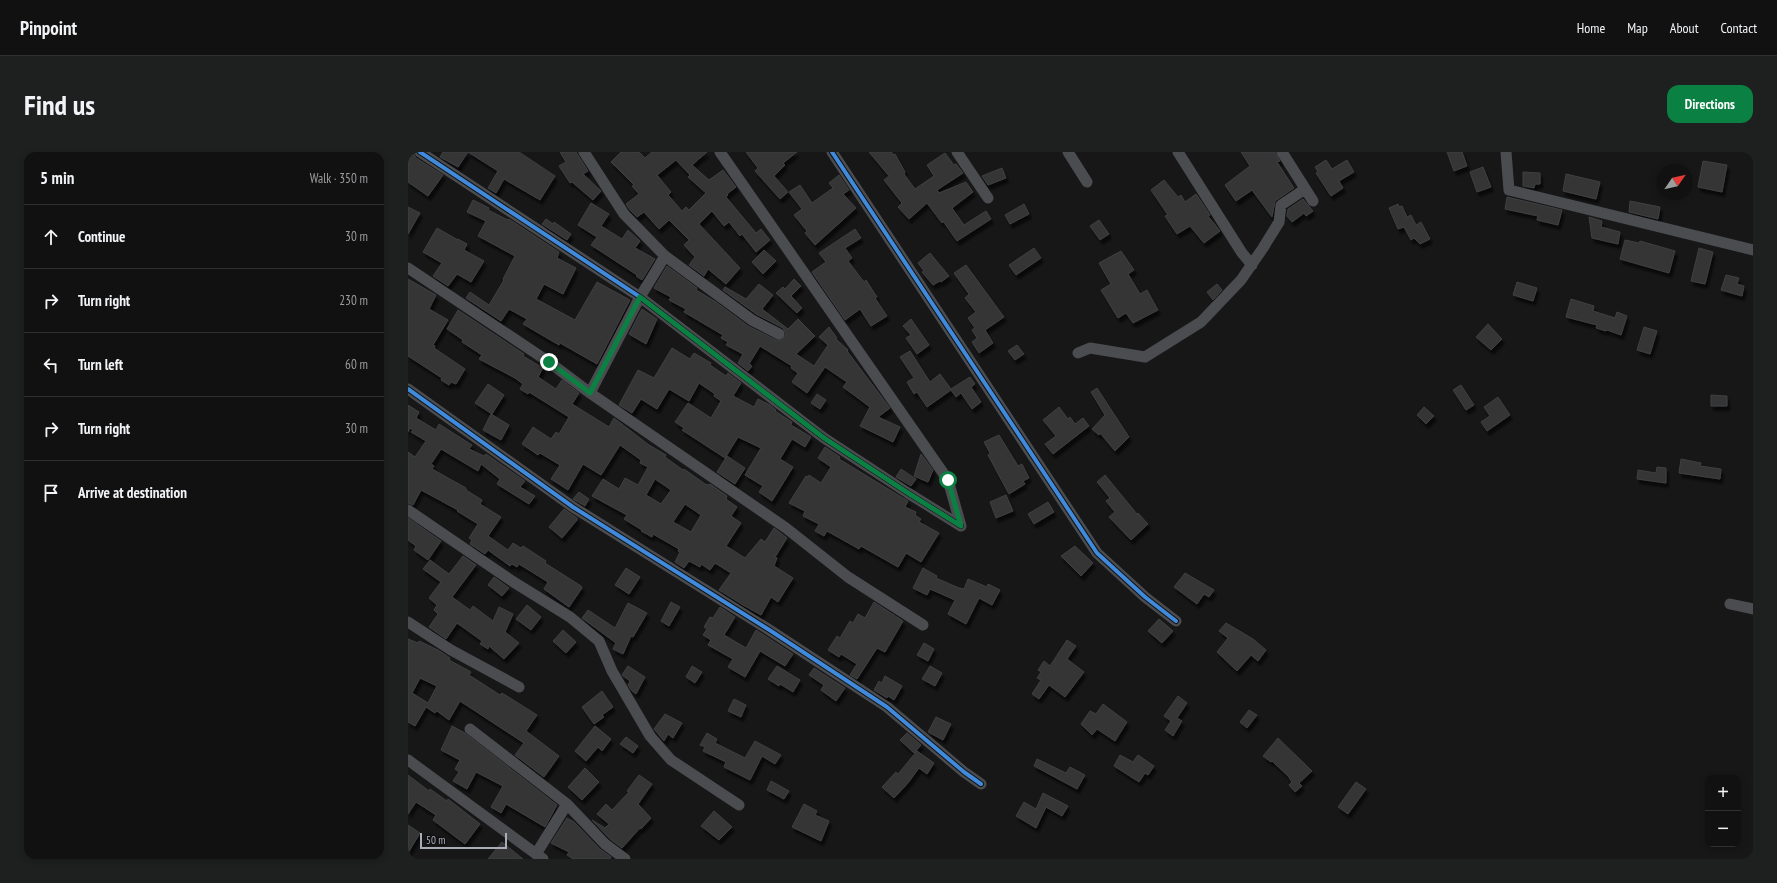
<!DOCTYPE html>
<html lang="en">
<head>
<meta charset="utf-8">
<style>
  body { margin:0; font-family:"PT Sans Narrow",sans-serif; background:#1e1f1f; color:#f1f3f6 }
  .controls { position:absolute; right:12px; bottom:12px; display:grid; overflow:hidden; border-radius:8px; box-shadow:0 2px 6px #0003 }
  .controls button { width:36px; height:36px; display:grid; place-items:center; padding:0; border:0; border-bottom:1px solid #303131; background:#111; color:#f1f3f6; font:20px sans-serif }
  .compass { position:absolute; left:1249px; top:12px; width:36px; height:36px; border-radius:50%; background:#111; box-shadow:0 2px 6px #0003; rotate:56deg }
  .scale { position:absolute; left:12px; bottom:10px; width:87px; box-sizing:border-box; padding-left:4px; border:2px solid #a8adb8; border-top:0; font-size:11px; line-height:14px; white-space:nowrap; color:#a8adb8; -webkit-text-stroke:3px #111113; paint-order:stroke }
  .stop { position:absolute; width:12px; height:12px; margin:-9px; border:3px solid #0b8043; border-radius:50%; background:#fff }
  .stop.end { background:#0b8043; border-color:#fff; box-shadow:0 1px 4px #0008 }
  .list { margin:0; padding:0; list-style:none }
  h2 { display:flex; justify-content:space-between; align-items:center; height:52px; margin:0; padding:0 16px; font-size:17px }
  h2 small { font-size:13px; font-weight:400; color:#9c9d9f }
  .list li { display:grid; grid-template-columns:26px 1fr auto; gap:12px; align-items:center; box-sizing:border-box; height:64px; padding:0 16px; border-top:1px solid #303131 }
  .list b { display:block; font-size:15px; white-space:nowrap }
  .list em { font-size:13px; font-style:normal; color:#9c9d9f }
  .icon { flex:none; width:22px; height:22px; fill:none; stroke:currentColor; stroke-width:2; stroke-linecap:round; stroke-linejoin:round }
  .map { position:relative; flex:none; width:1345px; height:707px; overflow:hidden; border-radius:12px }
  header { display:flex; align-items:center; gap:24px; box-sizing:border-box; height:56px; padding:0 20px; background:#111; border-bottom:1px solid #303131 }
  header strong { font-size:19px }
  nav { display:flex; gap:22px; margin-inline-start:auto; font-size:14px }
  .intro { display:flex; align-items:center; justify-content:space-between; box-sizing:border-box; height:96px; padding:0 24px }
  h1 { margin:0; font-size:28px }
  .button { padding:10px 18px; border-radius:12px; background:#0b8043; color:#fff; font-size:14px; font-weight:700 }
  main { display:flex; gap:24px; padding:0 24px }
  aside { flex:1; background:#111; border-radius:12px; box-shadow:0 2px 6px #0003 }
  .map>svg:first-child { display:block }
  .building { fill:#353536; stroke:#3f4043; fill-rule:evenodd; filter:url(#shadow) }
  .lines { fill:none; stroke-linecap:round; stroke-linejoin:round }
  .minor { stroke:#4b4c50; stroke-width:11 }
  .cycleway-casing { stroke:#111113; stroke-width:6 }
  .cycleway { stroke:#408adc; stroke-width:4 }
  .route { stroke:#0b8043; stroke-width:5 }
</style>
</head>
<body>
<header>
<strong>Pinpoint</strong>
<nav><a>Home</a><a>Map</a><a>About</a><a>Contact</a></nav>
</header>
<div class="intro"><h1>Find us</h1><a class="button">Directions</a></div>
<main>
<aside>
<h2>5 min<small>Walk · 350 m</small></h2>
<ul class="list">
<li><svg class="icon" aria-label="ahead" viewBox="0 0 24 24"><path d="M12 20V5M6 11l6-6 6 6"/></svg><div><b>Continue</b></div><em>30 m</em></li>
<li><svg class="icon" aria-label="right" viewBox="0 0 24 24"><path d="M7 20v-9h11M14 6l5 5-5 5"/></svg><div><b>Turn right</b></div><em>230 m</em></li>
<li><svg class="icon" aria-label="left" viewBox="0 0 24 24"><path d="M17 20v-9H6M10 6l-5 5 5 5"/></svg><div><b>Turn left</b></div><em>60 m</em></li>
<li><svg class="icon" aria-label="right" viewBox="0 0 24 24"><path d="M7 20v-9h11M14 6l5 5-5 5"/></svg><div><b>Turn right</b></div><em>30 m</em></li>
<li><svg class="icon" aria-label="arrive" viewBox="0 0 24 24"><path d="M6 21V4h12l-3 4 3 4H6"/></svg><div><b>Arrive at destination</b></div></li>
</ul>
</aside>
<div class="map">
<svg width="1345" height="707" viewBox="0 0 1345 707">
  <defs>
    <filter id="shadow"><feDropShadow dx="2.5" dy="4.5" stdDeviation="1" flood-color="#0009"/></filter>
  </defs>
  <rect width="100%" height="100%" fill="#171717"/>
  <!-- building -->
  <path class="building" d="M0 0 5 1 8 6 35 23 20 44 0 30Z
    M35 0H60L50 15 32 5Z
    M60 0H111L147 24 132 48 96 27 88 41 80 36 90 19Z
    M152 0H168L180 19 175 22 193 39 185 48 164 30 162 31 151 14 158 10Z
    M213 0H231L237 6 244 0H299L284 13 301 28 315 18 328 35 319 42 320 43 318 45 348 81 353 77 362 88 348 100 334 82 332 84 321 70 316 74 304 59 291 72 332 116 318 132 300 117 296 124 281 113 287 105 276 93 281 88 261 68 251 77 236 60 229 65 222 58 218 52 231 42 224 34 226 33 203 10ZM268 8 282 23 280 25 298 41 281 58 278 55 274 59 260 43 263 40 249 23Z
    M338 0H389L375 11 377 13 366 24 380 40 372 47 347 19 350 16Z
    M461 0H483L486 3 487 2 497 20 496 22 507 37 526 24 519 13 537 1 546 13 548 12 555 21 529 38 531 41 558 30 565 40 544 56 556 73 578 59 583 67 549 89 535 69 534 71 519 51 501 67 490 55 494 51 476 28 481 24Z
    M833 0H867L872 9 869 10 886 36 867 49 864 65 844 38 828 49 817 33 842 14Z
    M1039 0H1054L1059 14 1046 19Z
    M918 8 924 17 939 8 946 20 931 29 935 36 923 44 908 21 910 20 907 15Z
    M1295 9 1319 13 1314 40 1290 35Z
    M1075 15 1083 35 1069 40 1062 20Z
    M594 16 598 26 580 33 574 24Z
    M1115 20 1132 21V32H1127L1126 36 1115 34Z
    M1158 22 1192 30 1188 47 1155 39Z
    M431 23 441 38 435 42 448 56 407 93 397 81 399 79 386 63 394 57 381 40 392 33 404 51 425 36 421 31Z
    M756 28 770 45 773 43 777 50 788 42 802 63 800 64 812 79 796 91 782 74 769 82 757 64 760 63 743 38Z
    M1099 45 1154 58 1150 73 1129 68 1130 64 1097 57Z
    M895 47 905 59 898 64 896 61 884 70 879 64 880 57Z
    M65 48 81 56 80 58 100 68 101 67 151 100 149 106 168 116 155 142 136 132 128 147 167 168 189 130 222 148 189 212 152 191 151 193 115 172 119 167 101 157 93 169 58 146 62 140 81 153 96 128 95 127 107 104 70 84 78 69 59 60Z
    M1222 49 1252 55 1250 67 1221 60Z
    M183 51 201 62 193 74 214 87 220 78 232 89 227 96 247 107 234 128 228 124 229 123 183 93 189 85 170 73Z
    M616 52 621 62 602 72 597 63Z
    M990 52 991 55 994 54 999 65 1003 63 1008 73 1013 70 1022 87 1012 92 1006 86 1003 88 996 75 990 77 981 56Z
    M0 55 12 61 0 82Z
    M1181 65 1194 69 1193 75 1212 80 1210 92 1184 86Z
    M138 67 145 72 146 70 163 82 159 88 134 72Z
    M691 68 701 82 692 88 682 74Z
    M29 76 50 88V87L59 92 56 98 76 109 63 130 49 122 40 134 25 124 34 111 15 100Z
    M447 77 453 86 437 96 444 106 440 109 456 130 458 128 469 145 467 146 479 164 463 174 452 157 437 168 404 120 418 110 411 101Z
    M1217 88 1231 91 1232 89 1267 99 1261 121 1212 107Z
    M626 96 633 106 608 123 601 113Z
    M1291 96 1305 100 1297 132 1283 129Z
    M356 98 368 109 355 122 344 110Z
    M713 99 726 118 720 122 732 142 739 138 750 158 725 171 718 161 710 166 693 138 703 132 691 111Z
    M522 101 541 124 533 130 532 129 525 133 514 120 516 119 510 111Z
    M558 113 596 165 577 178 585 191 571 201 564 190 569 186 564 178 567 176 560 166 568 160 557 146 561 142 546 121Z
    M259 114 289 136 288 138 308 150 340 174 368 188H374L378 182 375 176 348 162 315 138 317 135 338 147 351 132 365 143 354 157 380 177 390 167 407 184 388 202 406 214 420 193 411 185 421 175 429 186 428 187 440 198 439 199 482 256 470 265 492 275 485 290 452 274 462 255 435 235 439 230 417 215 399 241 384 230 390 221 383 216 384 214 352 194 341 212 344 214 340 219 330 211 335 202 318 193 320 190 313 186 315 183 276 160 278 157 261 148 263 145 246 136Z
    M1318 123 1331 126 1329 132 1336 134 1334 144 1313 138Z
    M0 127 28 143 21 157 40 168 25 193 27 194 26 196 57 217 48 232 43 230 41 233 33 228 34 226 0 204Z
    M386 127 393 134 383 144 394 156 389 161 368 141 375 135 377 137Z
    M1109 130 1129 136 1125 149 1105 143Z
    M809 132 814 138 805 148 799 140Z
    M1163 147 1186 154 1185 159 1207 166 1209 160 1219 164 1213 183 1199 178 1198 179 1188 176 1189 173 1158 165Z
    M234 157 249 167 238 192 221 182Z
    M50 158 116 202 115 204 135 216 130 225 148 237 154 228 171 241 164 252 201 275 206 266 241 293 258 303 257 305 275 318 276 317 297 332 301 333 302 332 319 344 318 347 329 355 323 364 333 371 318 394 337 406 353 387 357 390 366 376 379 386 367 405 369 406 366 414 385 426 370 450 363 445 353 463 335 453 311 438 323 421 307 411 302 418 293 412 292 415 281 409 276 416 267 410 272 400 270 399 271 397 245 382 244 385 233 379 234 378 216 367 219 363 184 344 195 327 211 337 217 326 230 333 240 315 232 311 233 308 212 293 193 323 175 312 160 338 143 327 152 313 132 301 130 303 114 292 125 275 143 287 148 280 151 282 161 265 121 240 120 242 112 237 115 232 107 226 71 207 74 203 54 190 55 188 39 177ZM247 327 263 338 253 352 238 343ZM277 352 293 363 283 380 265 370Z
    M503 167 521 193 509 202 498 186 503 183 495 174Z
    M1080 172 1094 187 1083 198 1068 185Z
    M1236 175 1249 179 1242 202 1229 198Z
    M609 193 616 202 607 208 600 199Z
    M264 196 282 207 286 201 303 211 302 213 318 224 320 221 333 231 325 244 346 255 350 247 362 253 368 258 367 259 384 270 383 273 403 285 397 295 384 287 372 307 385 315 364 349 351 340 355 334 337 323 353 296 330 285 317 306 274 278 276 276 267 270 280 251 303 266 313 249 306 244 307 242 291 231 281 249 261 237 249 257 233 247 224 261 211 253 230 218 246 226Z
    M502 199 522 230 532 222 543 237 562 225 567 232 563 235 573 250 564 257 553 241 548 245 543 238 519 255 509 240 506 242 499 230 506 226 492 205Z
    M80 232 96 243 84 262 67 251Z
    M1053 233 1066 253 1058 258 1045 238Z
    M689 236 721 285 707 299 692 281 691 283 684 277 697 263 683 240Z
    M409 242 418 248 412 257 403 251Z
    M1303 243 1319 244V254H1303Z
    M1090 245 1102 263 1079 279 1073 270 1082 264 1076 255Z
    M0 253 11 260 8 266 28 278 31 272 64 293 61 297 76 304 78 302 117 329 112 335 127 344 121 352 89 332 92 327 73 312 70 319 33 297 23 312 26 314 24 317 58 336V338L74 348 72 352 93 365 80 384 100 398 105 391 113 396 115 394 138 409 137 411 173 434 174 436 161 455 136 437 140 430 111 412 109 415 104 412 102 414 80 398 77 402 62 392 64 388 61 386 70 372 49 359 50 358 13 338 5 353 0 351V300L7 305 18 289 3 280 5 278 2 276 0 280Z
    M651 255 660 267 662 265 667 272 675 266 681 274 645 302 637 292 648 284 635 268Z
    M1016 255 1026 264 1018 272 1009 263Z
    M83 262 101 273 93 288 75 278Z
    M591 283 610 314 614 312 621 326 615 329 617 332 601 342 580 303 582 301 576 290Z
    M417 295 432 305 431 307 500 349 497 355 508 360 507 363 513 367 511 370 531 381 513 410 498 401 490 415 453 394 451 397 419 379 416 384 407 379 411 372 395 364 397 359 381 351 398 324 400 325 401 323 413 331 423 315 410 306Z
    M513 302 525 318 520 330 506 324Z
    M319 304 337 316 327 332 309 320Z
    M1273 307 1293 311 1292 314 1313 317 1312 327 1271 321Z
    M1249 315 1258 316V331L1229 327 1230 318 1248 321Z
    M493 317 508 327 503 334 488 325Z
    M697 323 729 362 730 361 740 372 723 388 701 365 707 360 698 349 702 346 689 330Z
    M171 340 181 347 177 354 165 347Z
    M598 343 605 359 588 366 582 350Z
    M640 350 646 360 626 372 620 362Z
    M156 357 169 366V368L154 386 141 375Z
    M0 366 33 389 20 408 6 398 8 394 0 388Z
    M667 394 685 411 673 424 653 404Z
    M55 404 68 413 44 445 62 458 65 454 85 469 91 455 105 462 97 480 111 491 96 507 81 494 80 497 72 492 74 489 49 471 38 487 21 475 30 462 26 458 29 453 21 446 33 430 15 417 22 408 41 422Z
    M218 416 232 425 221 442 207 433Z
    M515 416 529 424 528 426 551 436 556 437 560 427 579 435 580 432 592 438 584 453 571 446 558 472 540 462 547 448 522 437 519 443 505 436Z
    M777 421 806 438 801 445 796 442 789 452 766 435Z
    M86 425 101 436 94 444 80 433Z
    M263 450 272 455 261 474 253 469Z
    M466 450 495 469 477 500 469 496 449 527 442 523 449 512 433 502 431 505 420 498 429 484 432 486 442 469 445 471 450 462 457 466Z
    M220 451 239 461 225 485 223 484 215 502 205 497 208 491 174 466 180 458 207 476Z
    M119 453 133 465 123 478 108 467Z
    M312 455 327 465 316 483 338 496 348 478 385 502 377 514 352 499 337 525 320 515 325 507 300 493 303 488 295 483 299 477 296 475 302 465 305 466Z
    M751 467 765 479 754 491 740 479Z
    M818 471 845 487 858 498 850 509 843 503 829 519 809 500 820 486 811 479Z
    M155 478 168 490 158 501 145 489Z
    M0 487 10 491 11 489 30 498 42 506 41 508 63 520 61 523 92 543 94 541 129 563 118 579 151 604 136 625 107 603 116 591 52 549 41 568 29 559 27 561 18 555 7 574 0 570ZM12 526 29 534 20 551 4 541Z
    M659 488 668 494 659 507 676 520 657 545 641 533 631 547 624 542 633 528 629 526 633 520 630 518 636 509 642 514Z
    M516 491 526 497 520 509 509 503Z
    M220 514 237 525 228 542 224 539 220 533 222 529 214 523Z
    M284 514 294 520 287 531 278 525Z
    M369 514 392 528 385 540 372 532 371 534 360 527Z
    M522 514 534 521 527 534 514 527Z
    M406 516 437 536 428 549 413 538 416 533 401 523Z
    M477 524 494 534 486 548 480 544 479 546 466 538 471 529 474 531Z
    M194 539 205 555 194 563 196 565 186 572 174 555Z
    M770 544 779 551 769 566 774 569 765 584 757 578 763 569 756 564Z
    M326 547 338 553 333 565 320 559Z
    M695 552 719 570 707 589 689 577 684 583 673 572 682 559 688 562Z
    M841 558 849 563 839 576 832 570Z
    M257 562 274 571 265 586 260 582 256 589 246 577Z
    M528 565 543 572 535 588 520 580Z
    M44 574 57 581 149 653 137 675 98 652 93 661 83 655 95 634 68 620 59 637 45 629 51 620 47 617 52 608 33 598Z
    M187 574 203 587 194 599 190 595 178 609 167 599Z
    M299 581 309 587 307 591 337 606 347 589 373 603 367 612 354 604 342 628 316 615 318 610 295 599 297 595 292 593Z
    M499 581 513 593 506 601 492 588Z
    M218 585 230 594 225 601 212 592Z
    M870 586 904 619 891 631 894 634 887 640 881 633 884 630 880 624 864 609 863 610 855 604Z
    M509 599 526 611 519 622 511 616 500 631 486 646 474 635 488 620 490 622Z
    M712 603 725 610 730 603 746 614 740 623 737 621 731 630 706 614Z
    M629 607 658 621 662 615 677 623 669 637 626 614Z
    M177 616 191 630 174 648 160 635Z
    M0 623 21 639 22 637 39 649 40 647 72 672 57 692 25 668 28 663 8 650 0 662Z
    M231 623 244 632 230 652 243 666 233 677 232 676 214 696 202 687 184 668 197 676 201 672 189 662 198 652 204 658 221 640 219 639Z
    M363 629 381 639 376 647 359 638Z
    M948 630 958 637 940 662 930 655Z
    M635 641 660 654 654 664 638 655 628 676 608 664 616 650 628 657Z
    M396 652 409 659 407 663 421 669 413 689 384 675Z
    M306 659 324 675 311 688 293 674Z
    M159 666 166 670 192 697 203 705 202 707H165L159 703 161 700 143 691Z
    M0 673 12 681 0 701Z
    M94 690 115 707H80Z"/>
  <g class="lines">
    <!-- minor -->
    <path class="minor" d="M12 0 232 145 416 286 500 341 553 374
      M176 0 216 62 257 104 344 168 371 182
      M312 0 540 328 553 374
      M424 0 689 401 737 445 768 469
      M549 0 580 46
      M660 0 679 30
      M770 0 834 101 844 113
      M874 0 905 49
      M1098 0 1101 38 1345 98
      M0 116 141 210 182 241 378 376 440 425 515 473
      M670 201 682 196 737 205 793 170 833 128 855 96 871 70 873 53 897 37
      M0 237 165 355 363 479 479 555 556 620 573 632
      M182 241 232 145 257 104
      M0 358 104 429 162 465 191 489 204 519 242 584 263 608 331 653
      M1322 452 1345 457
      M0 470 43 498 111 535
      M62 577 159 652 197 692 217 707
      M0 608 135 707
      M128 702 159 652"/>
    <!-- cycleway casing -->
    <g class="cycleway-casing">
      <path id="cycleway" d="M12 0 232 145 416 286 500 341 553 374
        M424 0 689 401 737 445 768 469
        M0 237 165 355 363 479 479 555 556 620 573 632"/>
    </g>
    <!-- cycleway -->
    <use href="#cycleway" class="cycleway"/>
  </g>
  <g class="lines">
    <!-- route -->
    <path class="route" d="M141 210 182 241 232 145 416 286 500 341 553 374 540 328"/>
  </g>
</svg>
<div class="controls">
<button>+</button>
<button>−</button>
</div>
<svg class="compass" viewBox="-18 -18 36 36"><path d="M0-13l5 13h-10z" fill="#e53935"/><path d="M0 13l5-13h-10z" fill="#9c9d9f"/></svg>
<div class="scale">50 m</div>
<div class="stop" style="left:540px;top:328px"></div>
<div class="stop end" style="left:141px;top:210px"></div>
</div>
</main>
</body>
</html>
